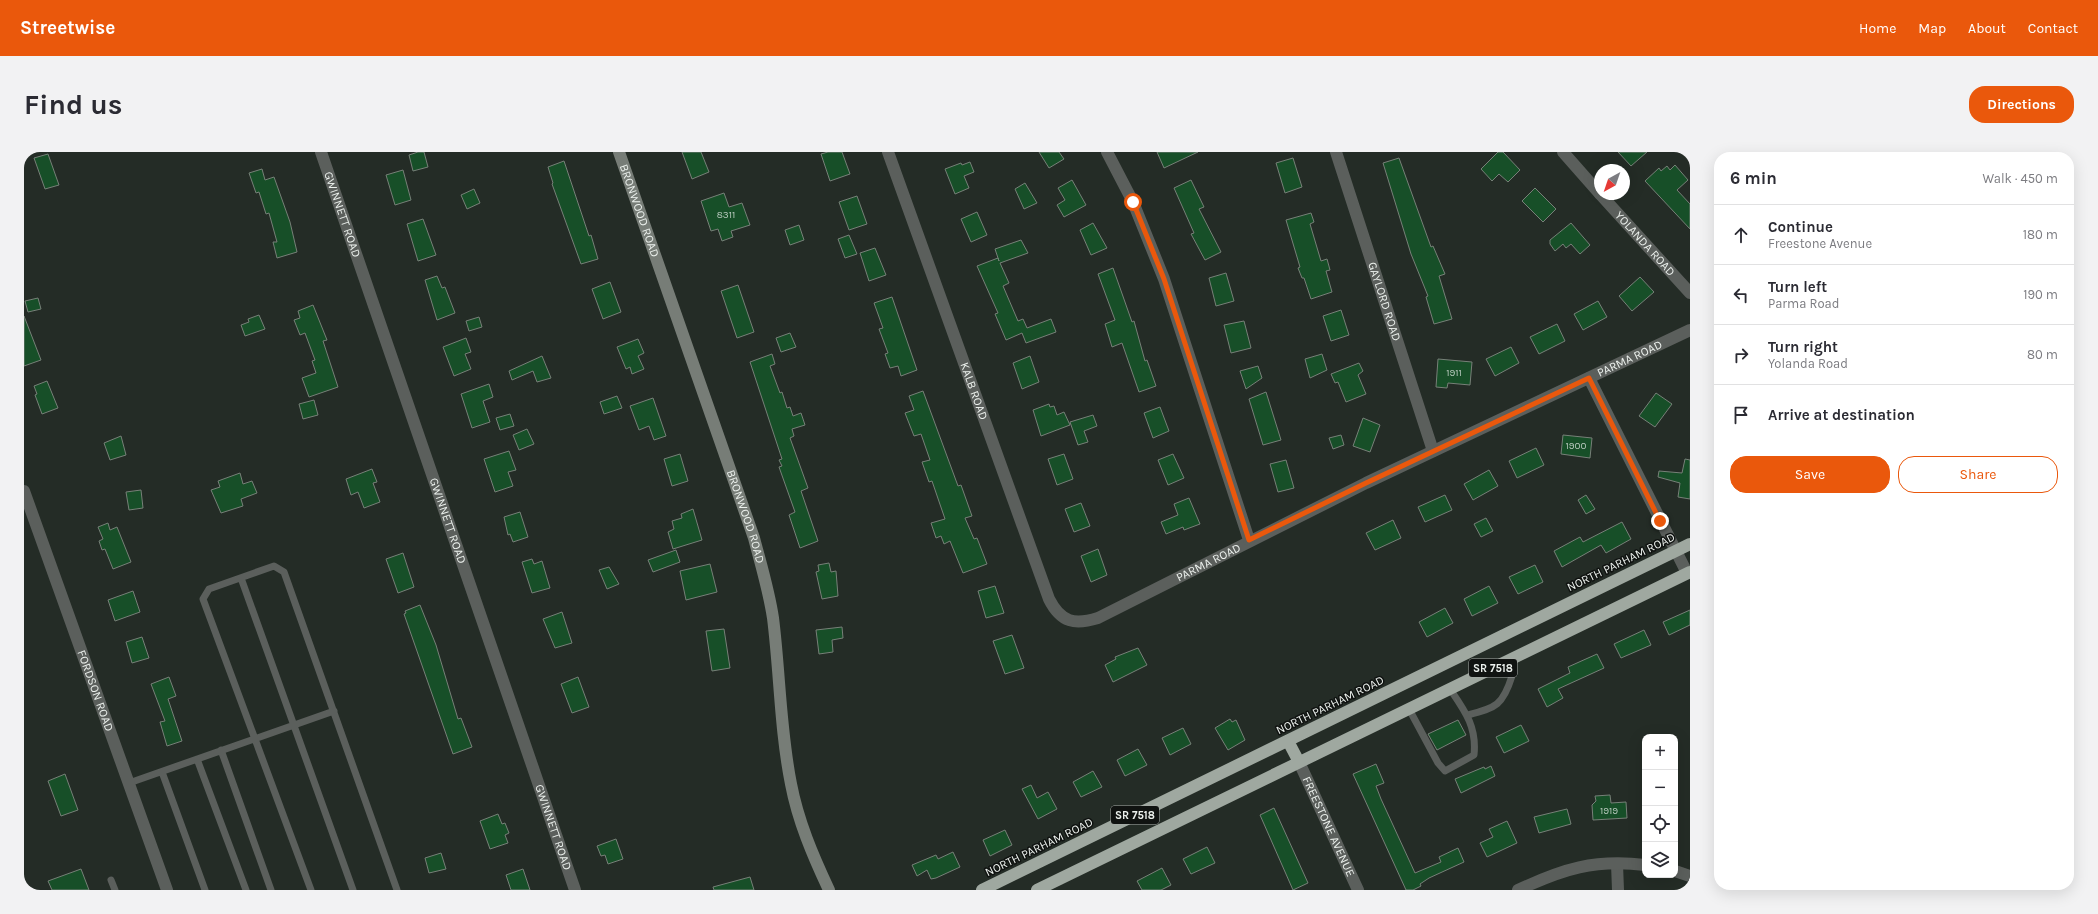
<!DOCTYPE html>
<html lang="en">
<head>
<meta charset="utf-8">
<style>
  body { margin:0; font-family:Karla,sans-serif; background:#f2f2f3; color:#2b2b33 }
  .controls { position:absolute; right:12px; bottom:12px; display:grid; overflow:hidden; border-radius:8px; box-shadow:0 4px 16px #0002 }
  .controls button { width:36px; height:36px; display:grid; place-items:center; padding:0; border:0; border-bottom:1px solid #e1e1e2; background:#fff; color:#2b2b33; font:20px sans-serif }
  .compass { position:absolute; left:1570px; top:12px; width:36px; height:36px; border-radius:50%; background:#fff; box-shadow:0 4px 16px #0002; rotate:220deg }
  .stop { position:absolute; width:12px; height:12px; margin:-9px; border:3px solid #ea580c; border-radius:50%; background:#fff }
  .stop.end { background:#ea580c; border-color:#fff; box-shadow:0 1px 4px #0008 }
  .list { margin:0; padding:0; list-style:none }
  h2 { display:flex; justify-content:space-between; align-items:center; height:52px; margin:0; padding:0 16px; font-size:17px }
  h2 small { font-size:13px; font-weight:400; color:#7c7c81 }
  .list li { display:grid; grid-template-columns:26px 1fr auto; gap:12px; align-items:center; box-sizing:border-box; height:60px; padding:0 16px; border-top:1px solid #e1e1e2 }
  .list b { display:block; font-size:15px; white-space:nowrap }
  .list p { margin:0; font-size:13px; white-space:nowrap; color:#7c7c81 }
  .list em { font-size:13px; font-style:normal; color:#7c7c81 }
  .actions { display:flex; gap:8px; padding:12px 16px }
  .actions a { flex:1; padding:9px 0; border:1px solid #ea580c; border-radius:16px; text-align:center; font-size:14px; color:#ea580c }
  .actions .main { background:#ea580c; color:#fff }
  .icon { flex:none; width:22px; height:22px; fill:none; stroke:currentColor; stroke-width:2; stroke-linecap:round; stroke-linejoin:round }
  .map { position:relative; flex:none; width:1666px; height:738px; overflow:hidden; border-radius:16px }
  header { display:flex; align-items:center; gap:24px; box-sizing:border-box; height:56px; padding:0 20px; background:#ea580c; color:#fff }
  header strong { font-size:19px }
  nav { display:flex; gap:22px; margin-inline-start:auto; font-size:14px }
  .intro { display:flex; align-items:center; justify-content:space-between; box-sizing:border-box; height:96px; padding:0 24px }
  h1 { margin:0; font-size:28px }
  .button { padding:10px 18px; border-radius:16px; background:#ea580c; color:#fff; font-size:14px; font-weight:700 }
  main { display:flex; gap:24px; padding:0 24px }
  aside { flex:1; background:#fff; border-radius:16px; box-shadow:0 4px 16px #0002 }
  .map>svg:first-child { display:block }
  .building { fill:#174f28; stroke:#778078 }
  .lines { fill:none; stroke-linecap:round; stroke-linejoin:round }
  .lane { stroke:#5b5f5c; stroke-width:7 }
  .street { stroke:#5b5f5c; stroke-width:12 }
  .secondary { stroke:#777d77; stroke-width:12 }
  .highway { stroke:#9fa8a0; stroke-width:12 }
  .route { stroke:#ea580c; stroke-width:5 }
  .labels { text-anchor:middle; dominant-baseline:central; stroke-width:3; stroke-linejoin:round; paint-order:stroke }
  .number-label { font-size:10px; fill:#b7c8bc }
  .shield { fill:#101311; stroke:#aaaeab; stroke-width:1 }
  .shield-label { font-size:11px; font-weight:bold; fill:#ecf1ed }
  .street-label { font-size:12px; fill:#ecf1ed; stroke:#101311 }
</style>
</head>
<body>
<header>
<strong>Streetwise</strong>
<nav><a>Home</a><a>Map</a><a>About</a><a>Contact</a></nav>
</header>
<div class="intro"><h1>Find us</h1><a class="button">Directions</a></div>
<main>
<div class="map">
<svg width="1666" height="738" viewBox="0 0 1666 738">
  <rect width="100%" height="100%" fill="#242c26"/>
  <!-- building -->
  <path class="building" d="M394 0H400L404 15 389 19 385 3Z
    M658 0H677L685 20 668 27Z
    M804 0H818L826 22 806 29 797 2Z
    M1015 0H1035L1040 7 1025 16Z
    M1133 0H1174L1140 16Z
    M1474 0H1479L1496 18 1484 30 1475 22 1468 29 1457 17Z
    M1594 0H1623L1607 14Z
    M24 2 35 33 21 37 10 6Z
    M1269 6 1278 35 1261 41 1252 11Z
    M1375 6 1407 95 1409 94 1421 122 1415 124 1428 167 1410 172 1402 145 1404 144 1387 102 1359 11Z
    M540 9 565 84 567 83 574 107 557 112 528 32 529 31 524 15Z
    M946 10 950 20 940 24 945 36 931 42 921 17 937 11 938 13Z
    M1651 13 1664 28 1653 38 1666 52V77L1621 29 1635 16 1637 19 1643 14 1646 18Z
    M238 17 241 28 250 25 266 70 273 100 253 106 249 90H253L245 61 242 62 235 40 232 41 225 21Z
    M379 18 387 48 371 53 362 23Z
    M1048 28 1062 53 1040 65 1033 53 1041 48 1034 36Z
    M1167 28 1180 55 1175 57 1197 100 1181 108 1167 82 1170 81 1150 36Z
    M1001 31 1013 51 1000 57 991 37Z
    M1511 36 1532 57 1519 70 1498 49Z
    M450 37 456 51 443 57 437 43Z
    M700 41 705 55 718 51 726 73 707 79 709 85 698 89 694 77 687 79 677 49Z
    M833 44 843 72 825 78 815 50Z
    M953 60 963 83 947 90 937 67Z
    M1287 61 1290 70 1286 72 1297 109 1303 107 1306 118 1302 119 1308 140 1287 147 1280 126H1278L1274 116 1276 115 1262 68Z
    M399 67 412 103 394 109 383 72Z
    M1069 71 1083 96 1067 103 1056 78Z
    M1547 71 1566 93 1556 102 1547 92 1542 96 1539 92 1531 99 1526 92V88Z
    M775 73 780 88 766 93 761 78Z
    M825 83 833 102 821 106 814 87Z
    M997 88 1004 101 976 111 985 131 979 134 994 169 999 167 1003 176 1027 167 1032 180 1002 191 998 181 982 188 971 162 974 161 953 114 974 106 975 109 971 97Z
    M851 96 862 123 845 129 836 101Z
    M1089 116 1108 170 1110 169 1121 209 1123 208 1132 234 1115 240 1098 191 1088 195 1081 172 1091 168 1074 122Z
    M1202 121 1210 149 1192 154 1185 126Z
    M413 124 418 136 421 135 431 161 413 168 401 128Z
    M1616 125 1630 140 1608 159 1595 144Z
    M586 130 597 160 579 167 568 137Z
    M714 133 730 180 713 186 697 139Z
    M868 145 893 218 877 224 874 214 866 216 861 202 864 201 855 177 859 176 850 151Z
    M14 146 17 157 4 160 1 149Z
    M1574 149 1583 165 1559 178 1550 162Z
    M289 153 303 188 299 189 314 235 285 245 278 226 292 221 288 209 291 208 281 181 276 183 270 168 276 166 274 159Z
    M1317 158 1325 183 1307 189 1299 164Z
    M235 163 241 177 221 184 217 173 225 170 224 167Z
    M0 164 17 208 0 214Z
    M455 165 458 175 445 179 442 169Z
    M1220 169 1227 196 1207 201 1200 173Z
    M1533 172 1541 189 1515 202 1506 185Z
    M766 181 772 195 757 200 752 186Z
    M442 186 447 200 441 202 447 217 430 224 419 195Z
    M614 187 620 201 614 204 620 217 608 222 606 215 602 217 593 195Z
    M1487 195 1495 211 1471 224 1462 207Z
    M748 202 751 212 746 214 756 241 758 240 763 256 766 255 769 264 777 261 781 273 768 277 770 284 766 286 784 336 777 339 794 389 776 396 765 363 771 360 755 315 758 314 755 308 758 307 726 210Z
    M1298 202 1303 218 1286 226 1281 207Z
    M518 204 527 226 513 230 509 219 488 228 485 219Z
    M1006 204 1015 230 998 237 989 211Z
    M1414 207 1448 210 1446 233 1424 231 1423 236 1412 235Z
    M1335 211 1339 219 1334 223 1342 242 1322 250 1314 230 1311 231 1307 222Z
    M1234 214 1238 226 1222 237 1216 219Z
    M23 229 34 256 18 262 11 243 13 242 10 234Z
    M465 232 469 245 459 249 466 270 448 276 437 242Z
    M899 239 934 334 937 333 948 364 941 366 950 387 953 386 963 412 939 421 926 389 920 392 917 384 912 386 907 371 921 367 908 329 905 330 898 310 906 308 897 282 890 284 881 261 890 258 885 244Z
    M1242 240 1257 288 1239 293 1225 247Z
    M1632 241 1648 252 1631 275 1615 264Z
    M593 244 598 256 580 262 576 250Z
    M629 246 642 284 630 288 625 274 615 278 606 254Z
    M290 248 294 263 279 267 275 252Z
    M1025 252 1026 255 1030 254 1033 263 1040 260 1046 273 1017 284 1009 258Z
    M1136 255 1145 279 1129 286 1120 261Z
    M486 262 490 274 476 278 472 266Z
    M1069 263 1073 274 1060 279 1064 290 1054 293 1046 270Z
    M1339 266 1356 273 1346 300 1329 294Z
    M503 277 510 292 495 298 489 283Z
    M1317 283 1320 293 1309 297 1305 286Z
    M1539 283 1568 286 1566 306 1537 302Z
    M97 284 102 303 86 308 80 291Z
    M1512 296 1520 313 1493 326 1485 309Z
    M485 299 492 318 484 320 489 334 471 340 460 307Z
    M656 302 664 329 648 334 640 307Z
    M1040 302 1049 327 1033 333 1024 307Z
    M1149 302 1160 326 1144 333 1134 308Z
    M1661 307 1666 308V347L1654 345 1656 331 1634 325 1635 319 1658 321Z
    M1262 308 1270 336 1254 340 1246 312Z
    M348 317 353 330 349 331 356 350 340 356 334 340 327 343 322 327Z
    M1465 318 1474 334 1449 348 1440 332Z
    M216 321 219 332 228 329 233 341 217 347 219 354 197 361 187 338 196 335 194 329Z
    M117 338 119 356 105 358 102 340Z
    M1421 343 1428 358 1401 370 1394 355Z
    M1562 343 1571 357 1562 362 1554 348Z
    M1165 346 1176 372 1160 378 1159 375 1142 382 1137 370 1154 363 1150 352Z
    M1057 351 1066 374 1050 380 1041 357Z
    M669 357 678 388 649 397 644 380 650 377 648 369 658 366 657 362Z
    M496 360 504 385 489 390 486 382 484 383 480 365Z
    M1462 366 1469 379 1457 385 1450 372Z
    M1369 368 1377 386 1351 398 1342 381Z
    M1598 370 1607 387 1582 401 1577 393 1538 415 1530 399 1556 385 1559 390Z
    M84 371 86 378 93 375 107 410 89 417 81 397 78 398 75 389 79 387 74 375Z
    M1074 397 1083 423 1067 430 1057 404Z
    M652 398 656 410 629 420 624 408Z
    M379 401 390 435 374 441 362 407Z
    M508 407 510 412 518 409 526 436 508 441 498 410Z
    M805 411 807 420 812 419 814 444 798 447 792 420 795 419 794 413Z
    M686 412 693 440 662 448 656 419Z
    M1511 413 1519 430 1494 442 1485 425Z
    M585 415 595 432 583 437 575 418Z
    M971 434 980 461 962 466 954 439Z
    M1465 434 1474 451 1448 464 1440 447Z
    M109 439 116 460 91 469 84 448Z
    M396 453 412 493 434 567 437 566 448 595 429 602 380 462 382 461 381 459Z
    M1421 456 1429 471 1403 485 1395 470Z
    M1666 458V473L1645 483 1639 470Z
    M538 460 548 491 531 496 519 467Z
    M818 475 819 486 808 488 809 500 795 502 792 478Z
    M700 477 706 516 688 519 682 479Z
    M1620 478 1627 493 1597 506 1590 492Z
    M988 483 1000 516 981 522 969 489Z
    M118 485 125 506 108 511 102 490Z
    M1114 496 1123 513 1089 530 1081 513 1092 507 1091 505Z
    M1573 502 1580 516 1534 537 1539 546 1523 555 1514 537 1546 521 1544 515Z
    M145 525 152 544 144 547 158 589 143 594 136 570 141 569 127 532Z
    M554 525 565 555 548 561 537 532Z
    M1206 567 1208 570 1212 568 1221 588 1204 598 1191 576Z
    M1434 568 1442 583 1413 598 1404 582Z
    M1497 573 1505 589 1480 601 1472 585Z
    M1159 576 1167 592 1146 603 1138 586Z
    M1114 597 1123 613 1101 624 1093 608Z
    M1352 612 1360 631 1352 634 1357 647 1391 721 1417 710 1415 705 1434 696 1440 710 1405 726 1396 732 1397 734 1389 738H1382L1329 622Z
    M1467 614 1471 624 1437 641 1431 627 1460 615 1461 617Z
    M1069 619 1078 635 1057 645 1049 630Z
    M41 622 54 658 37 664 24 629Z
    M1007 633 1013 646 1024 640 1033 657 1014 667 998 637Z
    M1586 643 1587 651 1602 650 1603 666 1569 668 1568 653 1572 649 1571 644Z
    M1250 656 1284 731 1269 738 1236 663Z
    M1543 657 1547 672 1515 681 1510 665Z
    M474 662 478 672 481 671 485 681 481 683 484 691 466 697 456 669Z
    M1483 669 1493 691 1463 705 1456 691 1469 685 1465 677Z
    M981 678 988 693 966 704 959 688Z
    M592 687 599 707 584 712 581 703 577 704 573 694Z
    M1183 695 1191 711 1167 722 1159 707Z
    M929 700 936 715 912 726 907 727 903 718 893 724 888 713 912 703 914 707Z
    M417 701 422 717 405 721 401 706Z
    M1138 716 1147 733 1137 738H1118L1113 729Z
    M57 717 65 738H28L24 729Z
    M499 717 506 738H487L482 723Z
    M726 725 730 738H690L689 735Z"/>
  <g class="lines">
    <!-- lane -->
    <path class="lane" d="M217 426 329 738
      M1385 557 1414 611 1421 619 1450 603C1453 575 1441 559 1426 537
      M1444 563C1472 556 1479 553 1488 524L1482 510
      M197 598 247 738
      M173 607 222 738
      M138 620 181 738
      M105 631 310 559
      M87 728 91 738
      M287 738 179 447 185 437 250 414 260 420 373 738"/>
    <!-- street -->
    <g class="street">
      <path id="s1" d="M297 0 551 738"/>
      <path id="s2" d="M864 0 1025 447C1037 471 1051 473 1074 466L1342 331 1666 178"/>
      <path d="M1083 0 1109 50 1140 127 1225 388"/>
      <path id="s3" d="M1312 0 1409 299"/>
      <path d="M1539 0 1576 42"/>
      <path id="s4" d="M1576 42 1666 141"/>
      <path d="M1565 226 1663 421"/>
      <path id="s5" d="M0 339 143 738"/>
      <path id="s6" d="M1275 610 1334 738"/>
      <path d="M1593 712 1594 738"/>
      <path d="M1651 719 1666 724"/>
      <path d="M1494 738C1539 717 1570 707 1621 713"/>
    </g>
    <!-- secondary -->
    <path class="secondary" id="s7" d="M595 0 730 386C737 413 745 439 749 466 756 522 756 577 767 632 774 669 789 704 805 738"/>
    <!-- highway -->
    <path class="highway" d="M1264 589 1275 610
      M958 738 1666 392
      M1013 738 1666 420"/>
  </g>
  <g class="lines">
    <!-- route -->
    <path class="route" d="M1109 50 1140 127 1225 388 1342 331 1565 226 1636 369"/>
  </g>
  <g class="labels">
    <!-- number labels -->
    <g class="number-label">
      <text x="702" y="63">8311</text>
      <text x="1430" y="221">1911</text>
      <text x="1552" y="294">1900</text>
      <text x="1585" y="659">1919</text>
    </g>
    <!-- shield labels -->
    <g class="shield">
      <rect x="1445" y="507" width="48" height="18" rx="3"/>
      <rect x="1087" y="654" width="48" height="18" rx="3"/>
    </g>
    <g class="shield-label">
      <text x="1469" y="516">SR 7518</text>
      <text x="1111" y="663">SR 7518</text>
    </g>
    <!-- street labels -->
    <g class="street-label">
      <text stroke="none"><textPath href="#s7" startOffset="62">BRONWOOD ROAD</textPath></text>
      <text stroke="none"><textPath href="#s1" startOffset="66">GWINNETT ROAD</textPath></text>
      <text stroke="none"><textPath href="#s4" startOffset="67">YOLANDA ROAD</textPath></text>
      <text stroke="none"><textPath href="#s3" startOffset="157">GAYLORD ROAD</textPath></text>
      <text stroke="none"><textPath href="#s2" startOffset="1126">PARMA ROAD</textPath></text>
      <text stroke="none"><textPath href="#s2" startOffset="254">KALB ROAD</textPath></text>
      <text stroke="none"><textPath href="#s7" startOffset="386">BRONWOOD ROAD</textPath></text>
      <text stroke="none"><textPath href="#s1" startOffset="390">GWINNETT ROAD</textPath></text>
      <text stroke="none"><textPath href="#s2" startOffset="658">PARMA ROAD</textPath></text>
      <text transform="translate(1597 410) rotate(-26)">NORTH PARHAM ROAD</text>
      <text stroke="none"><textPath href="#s5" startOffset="212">FORDSON ROAD</textPath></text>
      <text transform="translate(1306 553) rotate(-26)">NORTH PARHAM ROAD</text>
      <text stroke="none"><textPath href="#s6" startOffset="71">FREESTONE AVENUE</textPath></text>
      <text stroke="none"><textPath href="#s1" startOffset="714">GWINNETT ROAD</textPath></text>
      <text transform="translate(1015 695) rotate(-26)">NORTH PARHAM ROAD</text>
    </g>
  </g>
</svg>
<div class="controls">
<button>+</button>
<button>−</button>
<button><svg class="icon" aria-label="locate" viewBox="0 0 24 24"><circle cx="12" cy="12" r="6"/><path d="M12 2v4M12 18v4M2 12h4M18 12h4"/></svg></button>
<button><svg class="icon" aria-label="layers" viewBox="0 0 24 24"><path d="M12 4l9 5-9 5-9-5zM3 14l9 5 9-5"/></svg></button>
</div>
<svg class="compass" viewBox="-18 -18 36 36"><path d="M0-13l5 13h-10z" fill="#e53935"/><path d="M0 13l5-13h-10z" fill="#7c7c81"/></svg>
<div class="stop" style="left:1109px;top:50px"></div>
<div class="stop end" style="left:1636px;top:369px"></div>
</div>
<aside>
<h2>6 min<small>Walk · 450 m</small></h2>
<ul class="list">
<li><svg class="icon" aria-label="ahead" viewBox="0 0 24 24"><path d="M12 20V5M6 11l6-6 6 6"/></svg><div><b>Continue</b><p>Freestone Avenue</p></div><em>180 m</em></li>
<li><svg class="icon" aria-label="left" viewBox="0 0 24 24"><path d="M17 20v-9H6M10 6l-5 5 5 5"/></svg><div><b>Turn left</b><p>Parma Road</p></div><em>190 m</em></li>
<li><svg class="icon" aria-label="right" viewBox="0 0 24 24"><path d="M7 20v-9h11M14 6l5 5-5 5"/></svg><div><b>Turn right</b><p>Yolanda Road</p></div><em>80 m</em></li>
<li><svg class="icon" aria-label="arrive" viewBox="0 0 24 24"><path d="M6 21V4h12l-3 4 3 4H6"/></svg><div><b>Arrive at destination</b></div></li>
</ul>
<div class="actions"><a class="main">Save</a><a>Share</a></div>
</aside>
</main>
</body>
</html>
